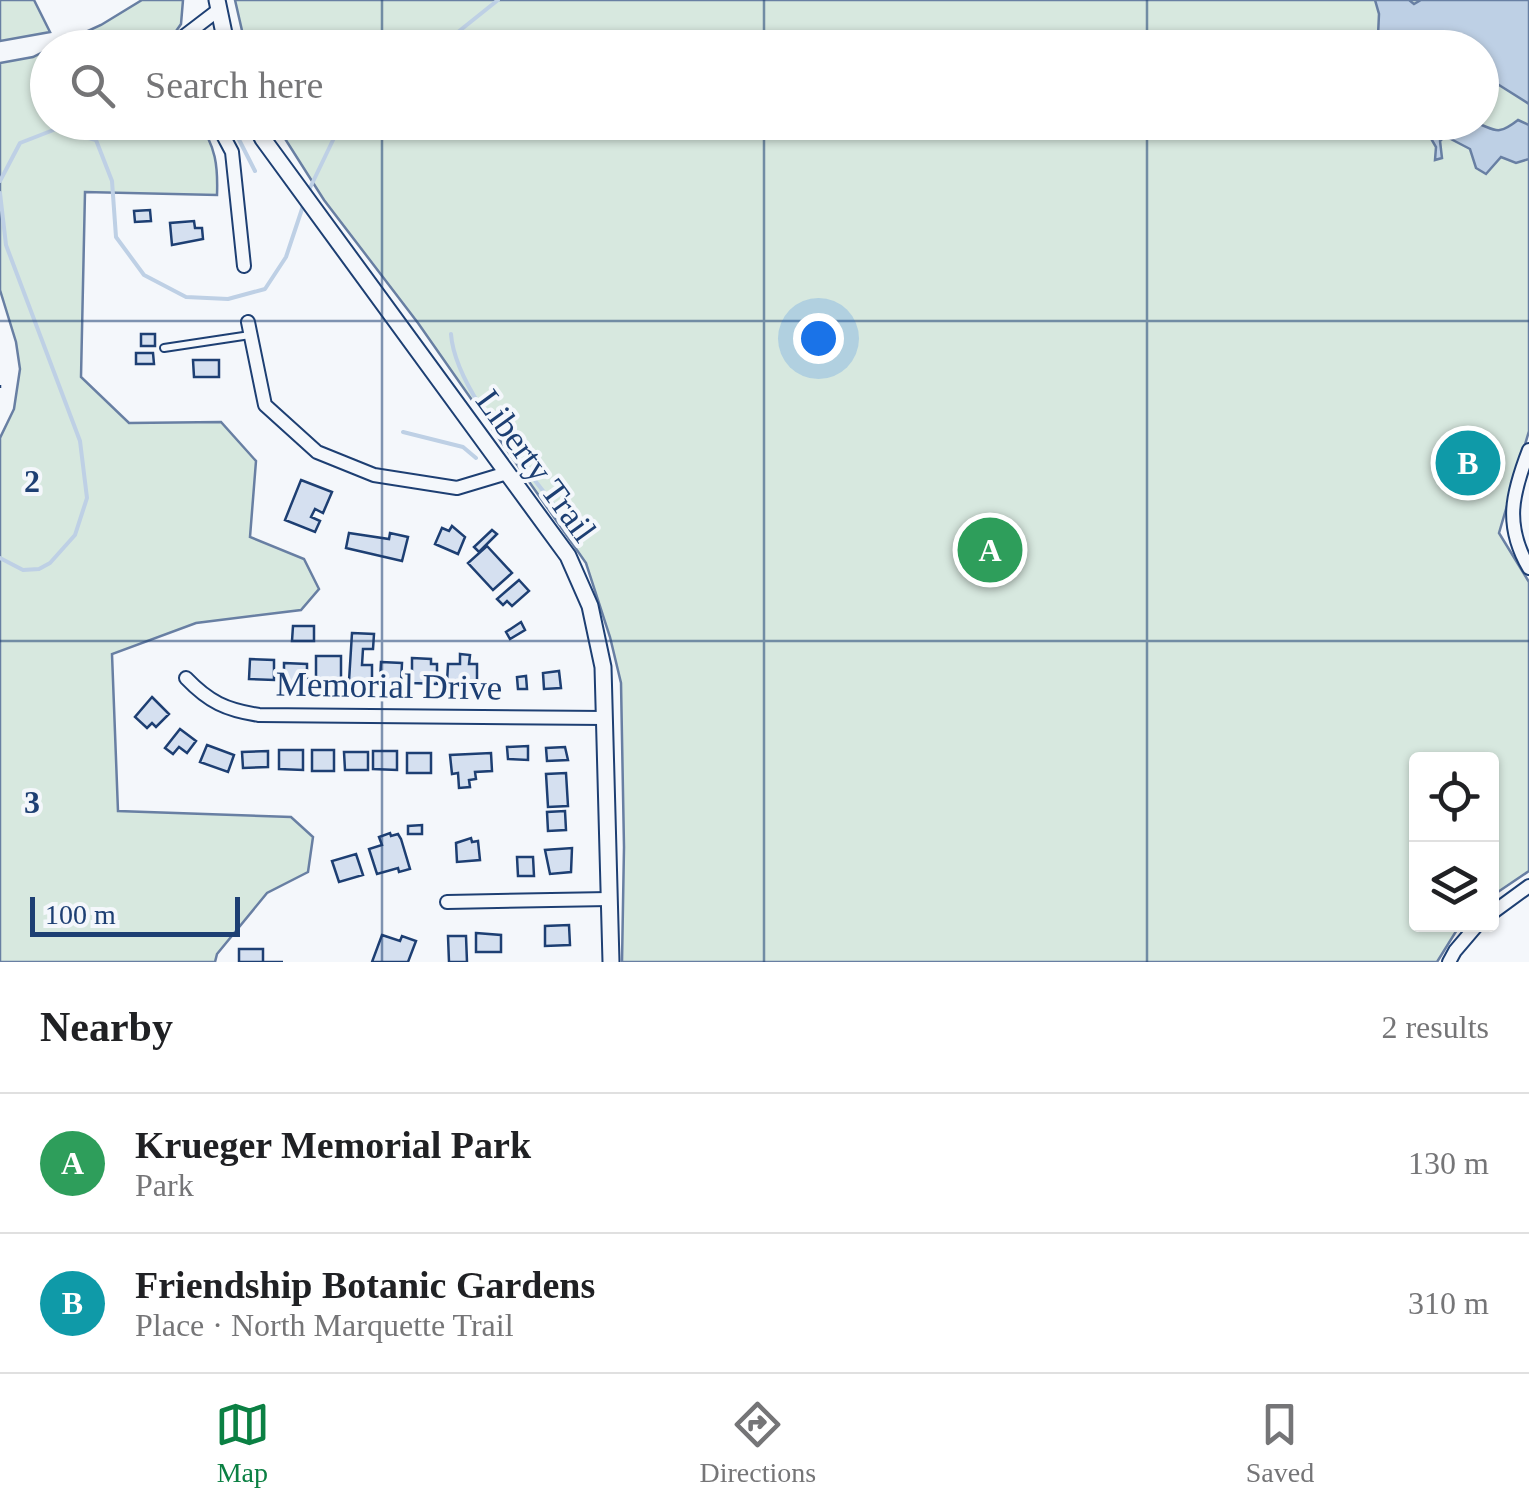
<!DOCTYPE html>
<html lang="en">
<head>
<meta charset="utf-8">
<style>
  body { margin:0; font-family:"Times New Roman",serif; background:#f2f2f2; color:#202124 }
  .controls { position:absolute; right:30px; bottom:30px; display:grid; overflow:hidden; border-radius:10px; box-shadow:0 2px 8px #0004 }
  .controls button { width:90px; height:90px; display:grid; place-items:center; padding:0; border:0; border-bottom:2px solid #e0e0e0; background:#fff; color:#202124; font:50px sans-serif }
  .scale { position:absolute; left:30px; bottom:25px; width:210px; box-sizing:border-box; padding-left:10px; border:5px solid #1d3f73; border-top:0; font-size:28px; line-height:35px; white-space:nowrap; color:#1d3f73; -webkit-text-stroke:8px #f4f7fb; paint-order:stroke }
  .you { position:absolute; left:818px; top:338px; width:35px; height:35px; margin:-25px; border:8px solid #fff; border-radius:50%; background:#1a73e8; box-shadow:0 0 0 15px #1a73e833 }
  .badge { display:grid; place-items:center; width:65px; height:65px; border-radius:50%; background:#0b8043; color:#fff; font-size:32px; font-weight:700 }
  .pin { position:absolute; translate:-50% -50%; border:5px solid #fff; box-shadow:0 2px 10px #0006 }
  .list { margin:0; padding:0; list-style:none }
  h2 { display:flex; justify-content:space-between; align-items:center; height:130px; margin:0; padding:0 40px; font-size:42px }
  h2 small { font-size:32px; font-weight:400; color:#757577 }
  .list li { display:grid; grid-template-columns:65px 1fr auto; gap:30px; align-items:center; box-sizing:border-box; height:140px; padding:0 40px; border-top:2px solid #e0e0e0 }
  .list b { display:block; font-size:38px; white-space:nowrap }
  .list p { margin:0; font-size:32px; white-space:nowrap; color:#757577 }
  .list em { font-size:32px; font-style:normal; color:#757577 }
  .icon { flex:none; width:55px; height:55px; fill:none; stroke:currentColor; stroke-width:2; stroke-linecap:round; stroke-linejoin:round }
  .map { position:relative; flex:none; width:1529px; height:962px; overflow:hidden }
  .search { position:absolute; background:#fff; box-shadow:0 2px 8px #0004; left:30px; right:30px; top:30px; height:110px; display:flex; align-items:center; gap:25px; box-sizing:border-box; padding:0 35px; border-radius:55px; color:#757577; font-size:38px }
  .sheet { height:410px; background:#fff }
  nav { display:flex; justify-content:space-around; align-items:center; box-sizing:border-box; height:140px; border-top:2px solid #e0e0e0; background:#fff; font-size:28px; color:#757577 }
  nav a { display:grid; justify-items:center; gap:5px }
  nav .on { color:#0b8043 }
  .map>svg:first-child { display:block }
  .green { fill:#d7e8df; stroke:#687fa3; stroke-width:2.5 }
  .water { fill:#bed0e5; stroke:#687fa3; stroke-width:2.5 }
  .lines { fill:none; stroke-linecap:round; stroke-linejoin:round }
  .stream { stroke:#bed0e5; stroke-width:4 }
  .building { fill:#d5e0f0; stroke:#1d3f73; stroke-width:2.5 }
  .service-casing { stroke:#1d3f73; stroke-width:10 }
  .minor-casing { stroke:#1d3f73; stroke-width:16 }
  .tertiary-casing { stroke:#1d3f73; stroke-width:19 }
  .service { stroke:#f4f7fb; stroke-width:6 }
  .minor { stroke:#f4f7fb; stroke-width:12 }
  .tertiary { stroke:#f4f7fb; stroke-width:15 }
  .fence { stroke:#1d3f73; stroke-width:2.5; stroke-dasharray:12 5; stroke-linecap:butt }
  .grid { fill:none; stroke:#1d3f73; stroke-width:2.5; stroke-opacity:0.55 }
  .labels { text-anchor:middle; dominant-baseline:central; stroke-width:8; stroke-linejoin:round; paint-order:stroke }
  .street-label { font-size:35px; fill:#1d3f73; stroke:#f4f7fb }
  .grid-label { font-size:32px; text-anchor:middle; font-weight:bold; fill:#1d3f73; stroke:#f4f7fb; stroke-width:8; stroke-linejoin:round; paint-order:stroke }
</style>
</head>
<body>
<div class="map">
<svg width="1529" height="962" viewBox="0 0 1529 962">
  <rect width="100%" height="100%" fill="#f4f7fb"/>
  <!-- green -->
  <path class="green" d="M0 0H34L50 32 0 41Z
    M142 0H183L181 24 165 47H53L101 25Z
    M235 0H1529V431L1499 533 1529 582V871L1492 896V759H1416V924L1460 925 1437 962H622L624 847 621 683 610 637 586 563 418 323 324 200 275 123 1482 122V48H246Z
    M47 50 48 122 198 123C216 145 218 167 217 195L85 192 81 377 129 423 221 422 256 461 250 537 304 559 319 589 301 610 196 623 112 654 118 811 291 817 313 837 308 872 267 893 217 954 215 962H0V438L14 409 20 369 16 342 0 290V63L33 57Z"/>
  <!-- water -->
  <path class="water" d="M1375 0H1409L1414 4 1421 0H1529V104L1499 85 1482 89V48L1388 47 1378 36 1379 14Z
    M1518 120 1529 125V159L1516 163 1501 157 1486 174 1476 168 1470 149 1445 136 1440 141 1442 158 1435 160 1436 147 1422 123C1438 122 1458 119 1473 122 1495 128 1495 138 1518 120Z"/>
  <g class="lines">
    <!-- stream -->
    <path class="stream" d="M438 48 498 0
      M230 122 255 171
      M0 181 20 143 56 129 96 140 112 181 116 237 144 275 186 297 228 299 265 289 286 257 303 206
      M308 192 334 138 347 122
      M0 193 6 245 80 441 87 498 75 535 50 563 39 569 23 570 0 558
      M451 334C455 390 525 465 559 512
      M403 432 463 447 476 458"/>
  </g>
  <!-- building -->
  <path class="building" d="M150 210 151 221 135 222 134 211Z
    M194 221 195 228H202L203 239 172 245 170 223Z
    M141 334H155V346H141Z
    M136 353H153L154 364H136Z
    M193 360H219V377H194Z
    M301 480 332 492 323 513 315 509 311 517 320 521 315 532 285 520Z
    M452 526 465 537 458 554 435 544 442 528 449 531Z
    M492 530 497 534 479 552 474 547Z
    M349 533 389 539 390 533 408 537 402 561 346 548Z
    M487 546 512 573 493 590 468 563Z
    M519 580 529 591 512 606 507 601 503 605 497 599Z
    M521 622 525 630 510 639 506 632Z
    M293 626H314V641H292Z
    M352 633 374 634 373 649H363L362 665H372V682L349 681Z
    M460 654 470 655 469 664H477V682H447L448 664H460Z
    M316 656H341V682L316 683Z
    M412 658 431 659V664H437V684L412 683Z
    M250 659 274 660V680L249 679Z
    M381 662 402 663 401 682H380Z
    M284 663 307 664V682H284Z
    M559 671 561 688 544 689 543 673Z
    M526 676 527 689H518L517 677Z
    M152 697 169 714 156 727 152 723 147 728 135 717Z
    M180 729 196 741 187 753 179 747 173 754 165 748Z
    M207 745 234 755 228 772 200 762Z
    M528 746V760L508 759 507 747Z
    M565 747 568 760 547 761 546 748Z
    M279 750H303V770L279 769Z
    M312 750H334V771H312Z
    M268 751V767L243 768 242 752Z
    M373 751H397V770L373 769Z
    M344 752H368V770H345Z
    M407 753H431V773H407Z
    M491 753 492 771 475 772 476 779 469 780 470 787 459 788 458 773 452 774 450 755Z
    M566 773 568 806 548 807 546 774Z
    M565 811 566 830 548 831 547 812Z
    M422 825V834H408V826Z
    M390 833 391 836 398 834 401 839 410 869 399 872 398 868 377 874 369 849 382 845 379 837Z
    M471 838 472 842 478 841 480 860 457 862 456 843Z
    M572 848 571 872 550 874 545 850Z
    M356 854 363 875 339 882 332 861Z
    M517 857H533L534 876H518Z
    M569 925 570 945 545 946V926Z
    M476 933 501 935V952H476Z
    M382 935 400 941 402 936 416 941 408 962H372Z
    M448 936H466L467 962H449Z
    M239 949H263V962H283H239Z"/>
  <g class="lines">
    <!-- service casing -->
    <g class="service-casing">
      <path id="service" d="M164 348 250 335"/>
    </g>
    <!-- minor casing -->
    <g class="minor-casing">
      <path id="minor" d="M177 48 183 37 217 11
        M216 122 232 152 244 266
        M248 322 265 405 317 452 374 475 457 488 507 473
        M1529 450C1512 494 1504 525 1529 568
        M186 678C209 702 226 710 259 715L605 718
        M447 902 609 899
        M1492 913 1529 886
        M1449 962 1455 951 1478 924"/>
    </g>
    <!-- tertiary casing -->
    <g class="tertiary-casing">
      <path id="tertiary" d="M217 0 227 48
        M254 122 263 139 568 556 590 606 603 667 611 962"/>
    </g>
    <!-- service -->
    <use href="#service" class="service"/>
    <!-- minor -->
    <use href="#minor" class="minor"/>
    <!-- tertiary -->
    <use href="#tertiary" class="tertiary"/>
    <!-- fence -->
    <path class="fence" d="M0 385V388"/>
  </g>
  <!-- grid -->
  <path class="grid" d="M382 0V48M764 0V48M1147 0V48M382 122V962M764 122V962M1147 122V962M0 321H1529M0 641H1529"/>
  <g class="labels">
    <!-- street labels -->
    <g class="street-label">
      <text transform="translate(536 466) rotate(54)">Liberty Trail</text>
      <text transform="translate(389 686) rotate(1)">Memorial Drive</text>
    </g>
  </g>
  <g class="grid-label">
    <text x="32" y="492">2</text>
    <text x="32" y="813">3</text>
  </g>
</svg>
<div class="controls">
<button><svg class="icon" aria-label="locate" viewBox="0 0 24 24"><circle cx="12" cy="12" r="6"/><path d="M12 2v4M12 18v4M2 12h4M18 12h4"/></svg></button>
<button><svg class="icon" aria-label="layers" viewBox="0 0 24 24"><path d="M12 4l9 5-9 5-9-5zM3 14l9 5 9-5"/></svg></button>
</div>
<div class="scale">100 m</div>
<div class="you"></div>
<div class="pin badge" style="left:990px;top:550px;background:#2e9e5b">A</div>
<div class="pin badge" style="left:1468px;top:463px;background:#0f9aa8">B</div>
<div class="search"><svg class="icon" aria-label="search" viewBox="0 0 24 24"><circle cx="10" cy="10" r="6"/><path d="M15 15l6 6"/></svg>Search here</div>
</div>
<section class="sheet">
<h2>Nearby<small>2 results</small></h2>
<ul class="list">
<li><span class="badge" style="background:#2e9e5b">A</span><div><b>Krueger Memorial Park</b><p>Park</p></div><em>130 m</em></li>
<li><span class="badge" style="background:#0f9aa8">B</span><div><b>Friendship Botanic Gardens</b><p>Place · North Marquette Trail</p></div><em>310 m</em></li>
</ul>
</section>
<nav>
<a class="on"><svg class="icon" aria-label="map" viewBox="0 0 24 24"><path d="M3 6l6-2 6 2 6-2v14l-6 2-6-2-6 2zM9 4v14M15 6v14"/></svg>Map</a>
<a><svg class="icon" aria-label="directions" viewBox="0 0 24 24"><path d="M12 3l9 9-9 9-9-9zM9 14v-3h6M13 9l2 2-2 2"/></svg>Directions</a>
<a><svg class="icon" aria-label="saved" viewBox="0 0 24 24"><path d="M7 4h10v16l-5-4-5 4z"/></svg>Saved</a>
</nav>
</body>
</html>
